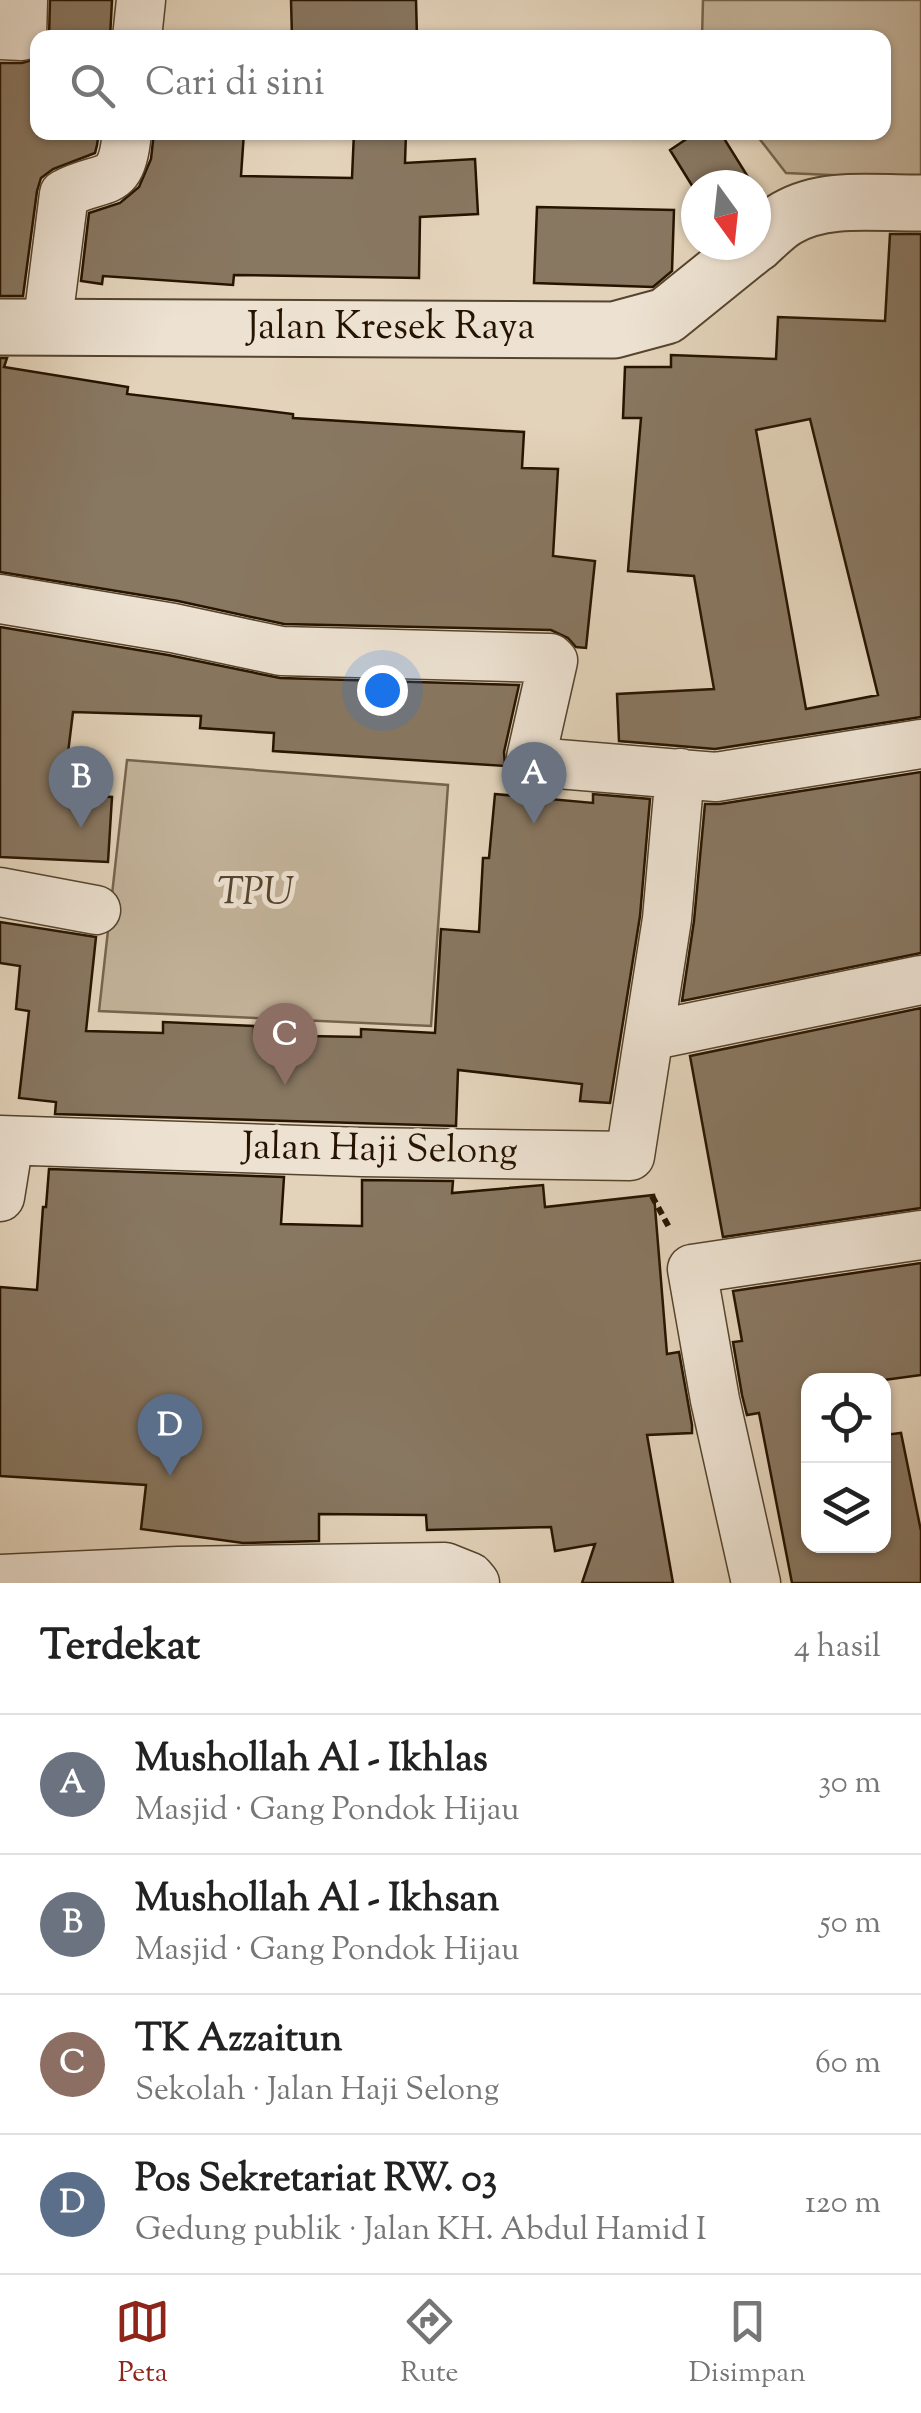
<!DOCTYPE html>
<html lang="id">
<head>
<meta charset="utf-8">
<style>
  body { margin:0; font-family:"Sorts Mill Goudy",serif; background:#f6f6f6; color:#222 }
  .controls { position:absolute; right:30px; bottom:30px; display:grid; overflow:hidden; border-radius:20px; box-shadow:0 2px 8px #0004 }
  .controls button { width:90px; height:90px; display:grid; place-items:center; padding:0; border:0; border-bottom:2px solid #e0e0e0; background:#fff; color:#222; font:50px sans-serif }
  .compass { position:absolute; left:681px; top:170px; width:90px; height:90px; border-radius:50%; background:#fff; box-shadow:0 2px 8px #0004; rotate:165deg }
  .you { position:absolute; left:382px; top:690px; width:35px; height:35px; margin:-25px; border:8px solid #fff; border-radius:50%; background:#1a73e8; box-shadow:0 0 0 15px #1a73e833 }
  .badge { display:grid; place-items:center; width:65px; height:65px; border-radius:50%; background:#8f2418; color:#fff; font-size:32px; font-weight:700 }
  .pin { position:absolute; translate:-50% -82px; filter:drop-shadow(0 2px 5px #0008) }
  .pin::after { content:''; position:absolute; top:52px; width:35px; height:30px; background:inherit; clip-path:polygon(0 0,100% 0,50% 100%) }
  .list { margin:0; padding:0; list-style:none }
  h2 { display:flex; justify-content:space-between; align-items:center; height:130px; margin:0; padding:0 40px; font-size:42px }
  h2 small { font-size:32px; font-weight:400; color:#767676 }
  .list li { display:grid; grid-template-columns:65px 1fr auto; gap:30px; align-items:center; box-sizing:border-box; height:140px; padding:0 40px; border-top:2px solid #e0e0e0 }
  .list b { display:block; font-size:38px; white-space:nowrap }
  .list p { margin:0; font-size:32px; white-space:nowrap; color:#767676 }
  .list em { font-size:32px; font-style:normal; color:#767676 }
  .icon { flex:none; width:55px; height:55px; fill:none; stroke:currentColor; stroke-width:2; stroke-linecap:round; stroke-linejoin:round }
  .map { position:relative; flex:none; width:921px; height:1583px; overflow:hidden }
  .search { position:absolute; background:#fff; box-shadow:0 2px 8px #0004; left:30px; right:30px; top:30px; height:110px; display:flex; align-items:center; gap:25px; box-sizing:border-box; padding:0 35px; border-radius:20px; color:#767676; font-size:38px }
  .sheet { height:690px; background:#fff }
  nav { display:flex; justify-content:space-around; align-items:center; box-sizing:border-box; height:140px; border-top:2px solid #e0e0e0; background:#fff; font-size:28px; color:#767676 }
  nav a { display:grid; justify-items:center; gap:5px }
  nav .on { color:#8f2418 }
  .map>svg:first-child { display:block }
  .green { fill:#c3b39a; stroke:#74644d; stroke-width:2.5 }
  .building { fill:#887761; stroke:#261400; stroke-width:2.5; fill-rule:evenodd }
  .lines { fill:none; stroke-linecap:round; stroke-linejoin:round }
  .minor-casing { stroke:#55442e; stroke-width:51 }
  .tertiary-casing { stroke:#55442e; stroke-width:59 }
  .path { stroke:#261400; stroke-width:6; stroke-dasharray:8 5; stroke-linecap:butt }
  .minor { stroke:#ede2d2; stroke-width:48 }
  .tertiary { stroke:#ede2d2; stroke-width:55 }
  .labels { text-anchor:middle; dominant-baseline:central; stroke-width:10; stroke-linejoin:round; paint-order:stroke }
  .street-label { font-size:38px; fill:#261400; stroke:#ede2d2 }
  .park-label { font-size:38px; font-style:italic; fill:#55442e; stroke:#ede2d2 }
</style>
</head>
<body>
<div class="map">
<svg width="921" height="1583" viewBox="0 0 921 1583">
  <rect width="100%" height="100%" fill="#e3d3ba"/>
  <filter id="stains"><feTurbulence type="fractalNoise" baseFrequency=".002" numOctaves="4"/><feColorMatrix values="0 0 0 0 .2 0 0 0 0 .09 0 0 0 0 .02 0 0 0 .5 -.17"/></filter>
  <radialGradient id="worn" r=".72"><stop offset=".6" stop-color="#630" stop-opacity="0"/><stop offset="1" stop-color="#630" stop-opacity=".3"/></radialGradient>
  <!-- green -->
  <path class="green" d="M703 0H921V179L786 173 755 133 884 132V38H702Z
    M127 760 448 785 431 1026 99 1011Z"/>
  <!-- building -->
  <path class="building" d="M50 0H112L110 38H49Z
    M291 0H416L417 38H292Z
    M38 58V132H99L97 145 95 153 53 169 41 178 37 191 23 296H0V63H22Z
    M154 132H244L241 176 352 178 354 132H406L405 163 475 159 478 214 420 217 419 278 234 275 233 285 103 276 102 284 81 281 89 213 120 203 139 187 151 159Z
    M697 132H720L753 185H696V192L670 150Z
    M537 207 674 210 672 271 653 287 534 283Z
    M890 234H921V717L715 749 619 741 617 694 714 689 694 576 628 571 641 418H623L625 367H671V355L776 359 778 317 885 321ZM810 419 878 695 806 709 756 430Z
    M0 358H7L4 367 128 387 127 394 293 414V418L524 432 522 468 558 469 553 556 595 561 586 648 576 647 568 638 551 630 284 624 178 601 0 572Z
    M0 627 168 655 280 678 519 685 504 752 505 766 273 751 274 733 200 728 201 716 73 712 63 794 112 797 108 862 0 857Z
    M921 772V953L682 1001 694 921 705 804H720Z
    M495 794 593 803V794L650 799 640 916 610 1103 580 1101 582 1084 458 1070 456 1126 55 1114 56 1102 19 1098 29 1011 16 1009 20 966 0 963V922L96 937 86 1031 163 1033V1022L254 1026V1035L361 1037V1029L435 1033 441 929 479 932 483 858H489Z
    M921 1008V1208L723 1237 690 1056Z
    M49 1169 284 1177 281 1224 362 1226V1180L453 1181 452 1193 543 1185 545 1207 654 1195 667 1354 679 1352 692 1425V1433L647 1435 673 1583H582L595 1544 555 1551 551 1527 427 1530 426 1515 319 1514V1541L243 1543 141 1529 146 1485 0 1476V1287L37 1290 43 1207H46Z
    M921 1263V1375L884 1380H808V1546H884V1435L901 1433 921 1531V1583H792L759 1413 747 1415 742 1395 733 1342 742 1341 733 1291Z"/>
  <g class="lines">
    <!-- minor casing -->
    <g class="minor-casing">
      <path id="minor" d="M0 35 22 36 23 0
        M137 38 141 0
        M47 328 64 194C106 172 121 192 127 132
        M0 599 173 628 281 651 550 658 553 661 531 758 534 762 716 777 921 744
        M0 892 96 910
        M649 1036 921 980
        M0 1140 362 1152 630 1156 667 919 680 773
        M0 1197 9 1141
        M0 1579 178 1571 445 1567 470 1577 475 1583
        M756 1583 715 1400 692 1269 921 1235"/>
    </g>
    <!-- tertiary casing -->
    <g class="tertiary-casing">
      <path id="tertiary" d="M756 244C766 235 776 224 787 218 826 195 878 204 921 203
        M0 327 614 330 666 316 754 245"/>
    </g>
    <!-- path -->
    <path class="path" d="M652 1196 670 1229"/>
    <!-- minor -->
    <use href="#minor" class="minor"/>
    <!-- tertiary -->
    <use href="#tertiary" class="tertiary"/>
  </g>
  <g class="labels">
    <!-- street labels -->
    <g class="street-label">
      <text x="391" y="329">Jalan Kresek Raya</text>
      <text transform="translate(380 1151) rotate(1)">Jalan Haji Selong</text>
    </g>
    <!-- park labels -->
    <g class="park-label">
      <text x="256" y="895">TPU</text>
    </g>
  </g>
  <rect width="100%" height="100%" filter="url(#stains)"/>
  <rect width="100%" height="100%" fill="url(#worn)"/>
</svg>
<div class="controls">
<button><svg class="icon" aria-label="locate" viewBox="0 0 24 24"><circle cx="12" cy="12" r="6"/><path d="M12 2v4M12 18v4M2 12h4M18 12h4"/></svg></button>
<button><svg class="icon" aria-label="layers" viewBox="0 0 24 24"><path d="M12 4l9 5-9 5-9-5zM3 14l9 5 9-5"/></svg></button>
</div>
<svg class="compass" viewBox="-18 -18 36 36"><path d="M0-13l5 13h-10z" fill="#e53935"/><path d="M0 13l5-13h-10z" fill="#767676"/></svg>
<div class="you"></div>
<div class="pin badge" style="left:534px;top:824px;background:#6b7280">A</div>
<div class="pin badge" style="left:81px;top:828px;background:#6b7280">B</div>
<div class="pin badge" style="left:285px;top:1085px;background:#8d6e63">C</div>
<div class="pin badge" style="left:170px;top:1476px;background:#5c6f8a">D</div>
<div class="search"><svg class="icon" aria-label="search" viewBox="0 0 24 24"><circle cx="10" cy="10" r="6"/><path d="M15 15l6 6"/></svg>Cari di sini</div>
</div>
<section class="sheet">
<h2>Terdekat<small>4 hasil</small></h2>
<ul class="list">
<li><span class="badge" style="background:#6b7280">A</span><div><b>Mushollah Al - Ikhlas</b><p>Masjid · Gang Pondok Hijau</p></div><em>30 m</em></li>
<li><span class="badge" style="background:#6b7280">B</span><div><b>Mushollah Al - Ikhsan</b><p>Masjid · Gang Pondok Hijau</p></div><em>50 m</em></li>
<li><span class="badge" style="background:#8d6e63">C</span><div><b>TK Azzaitun</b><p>Sekolah · Jalan Haji Selong</p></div><em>60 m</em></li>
<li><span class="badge" style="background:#5c6f8a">D</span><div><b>Pos Sekretariat RW. 03</b><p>Gedung publik · Jalan KH. Abdul Hamid I</p></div><em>120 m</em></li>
</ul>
</section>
<nav>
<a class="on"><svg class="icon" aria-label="map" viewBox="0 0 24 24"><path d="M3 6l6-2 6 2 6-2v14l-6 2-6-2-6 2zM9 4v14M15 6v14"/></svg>Peta</a>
<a><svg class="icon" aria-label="directions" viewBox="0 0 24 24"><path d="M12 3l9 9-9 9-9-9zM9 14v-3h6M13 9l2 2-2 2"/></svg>Rute</a>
<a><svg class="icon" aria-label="saved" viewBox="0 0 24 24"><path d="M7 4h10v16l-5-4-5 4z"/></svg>Disimpan</a>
</nav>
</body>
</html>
